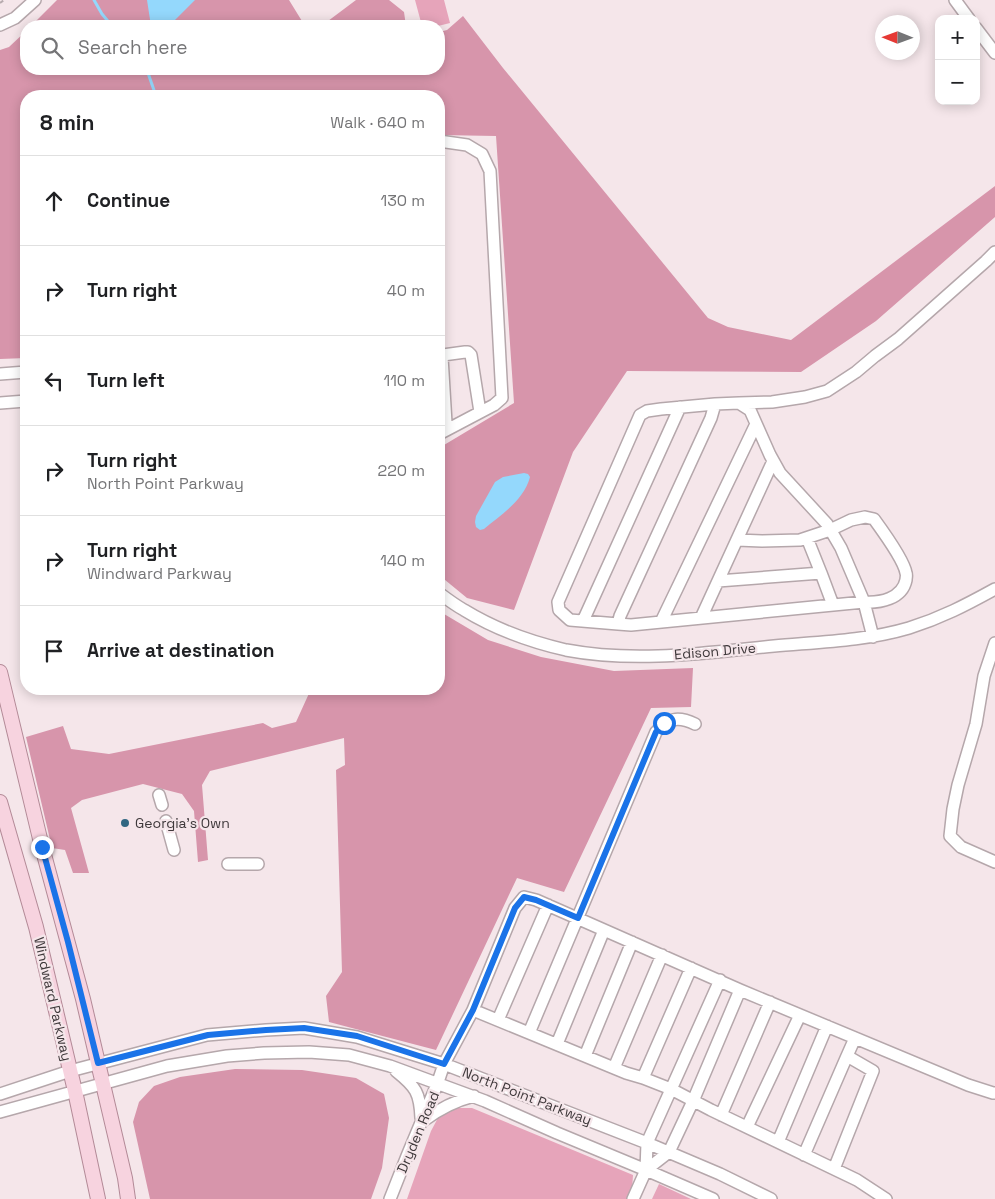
<!DOCTYPE html>
<html lang="en">
<head>
<meta charset="utf-8">
<style>
  body { margin:0; font-family:"Space Grotesk",sans-serif; background:#f2f2f2; color:#202124 }
  .controls { position:absolute; right:15px; top:15px; display:grid; overflow:hidden; border-radius:10px; box-shadow:0 2px 12px #0003 }
  .controls button { width:45px; height:45px; display:grid; place-items:center; padding:0; border:0; border-bottom:1px solid #e0e0e0; background:#fff; color:#202124; font:25px sans-serif }
  .compass { position:absolute; left:875px; top:15px; width:45px; height:45px; border-radius:50%; background:#fff; box-shadow:0 2px 12px #0003; rotate:271deg }
  .stop { position:absolute; width:15px; height:15px; margin:-11px; border:4px solid #1a73e8; border-radius:50%; background:#fff }
  .stop.end { background:#1a73e8; border-color:#fff; box-shadow:0 1px 5px #0008 }
  .list { margin:0; padding:0; list-style:none }
  h2 { display:flex; justify-content:space-between; align-items:center; height:65px; margin:0; padding:0 20px; font-size:21px }
  h2 small { font-size:16px; font-weight:400; color:#757577 }
  .list li { display:grid; grid-template-columns:32px 1fr auto; gap:15px; align-items:center; box-sizing:border-box; height:90px; padding:0 20px; border-top:1px solid #e0e0e0 }
  .list b { display:block; font-size:19px; white-space:nowrap }
  .list p { margin:0; font-size:16px; white-space:nowrap; color:#757577 }
  .list em { font-size:16px; font-style:normal; color:#757577 }
  .icon { flex:none; width:28px; height:28px; fill:none; stroke:currentColor; stroke-width:2; stroke-linecap:round; stroke-linejoin:round }
  .map { position:relative; flex:none; width:995px; height:1199px; overflow:hidden }
  .search { position:absolute; background:#fff; box-shadow:0 2px 12px #0003; left:20px; top:20px; width:425px; height:55px; display:flex; align-items:center; gap:12px; box-sizing:border-box; padding:0 18px; border-radius:20px; color:#757577; font-size:19px }
  .panel { position:absolute; background:#fff; box-shadow:0 2px 12px #0003; left:20px; top:90px; width:425px; height:605px; border-radius:20px }
  .map>svg:first-child { display:block }
  .green { fill:#e6a4ba }
  .forest { fill:#d795ab }
  .water { fill:#94d8fc }
  .lines { fill:none; stroke-linecap:round; stroke-linejoin:round }
  .stream { stroke:#94d8fc; stroke-width:3 }
  .minor-casing { stroke:#b5a7ab; stroke-width:14 }
  .major-casing { stroke:#b38a97; stroke-width:16 }
  .path { stroke:#b7abae; stroke-width:2; stroke-dasharray:4 4; stroke-linecap:butt }
  .minor { stroke:#fff; stroke-width:11 }
  .major { stroke:#f7d3df; stroke-width:14 }
  .route { stroke:#1a73e8; stroke-width:6 }
  .poi-dot { fill:#316782; stroke:#f5e6ea; stroke-width:2 }
  .labels { text-anchor:middle; dominant-baseline:central; stroke-width:4.5; stroke-linejoin:round; paint-order:stroke }
  .street-label { font-size:14px; fill:#3f393b; stroke:#f5e6ea }
  .poi-label { font-size:14px; fill:#3f393b; stroke:#f5e6ea; text-anchor:start }
</style>
</head>
<body>
<div class="map">
<svg width="995" height="1199" viewBox="0 0 995 1199">
  <rect width="100%" height="100%" fill="#f5e6ea"/>
  <!-- green -->
  <path class="green" d="M415 0H444L450 23 438 26H422Z
    M456 1108H472L633 1175 632 1190 628 1199H407L431 1131 439 1116Z
    M659 1184 691 1199H652Z"/>
  <!-- forest -->
  <path class="forest" d="M57 0H289L305 26H306H31Z
    M356 0H389L404 12 406 26H319L324 24Z
    M463 16 503 68 708 318 728 327 791 340 995 186V217L876 321 801 372 627 371 573 452 514 610 467 598 439 575V448L514 403 496 136 439 135V96H26V358L0 359V50L9 47 26 31V69H439V32L447 30Z
    M439 611 488 640 541 657 614 671 693 668 691 707 651 708 564 892 517 878 436 1050 329 1022 326 996 342 972 336 770 345 765 344 738 210 771 202 785 208 860 198 862 194 811 182 794 143 784 82 800 71 808 89 873H73L65 850 52 848 26 737 63 726 71 749 109 754 263 723 272 728 296 722 311 689H439Z
    M235 1069 302 1070 356 1078 384 1094 389 1118 382 1168 371 1199H150L133 1122 139 1102 154 1086 180 1077Z"/>
  <!-- water -->
  <path class="water" d="M147 0H195L169 26H151Z
    M524 473 528 474 530 477C524 500 502 514 484 529L480 530 476 527 475 522 476 516 495 482 503 477Z"/>
  <g class="lines">
    <!-- stream -->
    <path class="stream" d="M94 0 102 14 112 26
      M145 69 148 73 156 96"/>
    <!-- minor casing -->
    <g class="minor-casing">
      <path id="minor" d="M955 0 969 19
        M0 25 15 18 35 0
        M976 28 995 53
        M439 141 467 145 482 154 490 171 502 398 494 405 439 434
        M0 374 26 372
        M0 403 26 401
        M739 403 772 402 805 397 827 391 856 372 875 356 898 339 986 261 995 252
        M449 428 446 423 442 357 443 355 465 352H468L471 355 480 412
        M737 540 762 541 800 540 830 530 851 520 865 517 874 519C882 530 904 560 906 573 907 575 906 578 906 580 902 599 880 603 864 602L631 625 618 624 620 616 711 418 715 404 739 403 750 410 770 455 780 473 827 524 841 548 864 602 873 637
        M821 573 833 605
        M718 581 821 573 807 538
        M439 593C447 599 455 605 464 610 495 629 531 642 566 650 635 663 705 653 774 646 819 642 865 641 909 628 941 618 966 605 995 589
        M701 618 773 461
        M583 621 680 407
        M661 622 756 424
        M618 624 570 620 559 610 558 602 640 415 647 411 661 409 715 404
        M995 643 984 676 976 724 958 785 953 809 950 836 961 847 995 862
        M159 795 162 805
        M166 821 174 850
        M228 864H258
        M473 1010 626 1073 643 1078 671 1089 711 1110 857 1180 886 1199
        M498 1020 548 905
        M529 1033 656 732C668 718 678 716 695 724
        M557 1044 604 930
        M585 1056 632 942
        M614 1068 662 955
        M396 1071C416 1087 420 1093 421 1118
        M643 1078 691 968
        M0 1094 70 1071 207 1035 266 1030 304 1028 357 1037 444 1064 647 1143 720 1174 771 1199
        M0 1112 167 1066 227 1056 264 1053 309 1052 349 1055 390 1066 485 1101 557 1133 646 1170 713 1199
        M721 1115 770 1002
        M423 1121C439 1109 454 1101 474 1096
        M747 1127 800 1015
        M778 1142 827 1026
        M804 1155 847 1056
        M834 1169 873 1071 847 1056 855 1038
        M646 1170 669 1152 693 1101 740 990
        M390 1199 407 1156 438 1082 444 1064 473 1010 515 908 524 897 536 900 740 990 968 1085 993 1093H995
        M633 1199 646 1170 647 1143 720 980"/>
    </g>
    <!-- major casing -->
    <g class="major-casing">
      <path id="major" d="M0 672 42 847 83 999 125 1178 128 1199
        M0 802 36 927 75 1091 98 1199"/>
    </g>
    <!-- path -->
    <path class="path" d="M0 3 4 0"/>
    <!-- minor -->
    <use href="#minor" class="minor"/>
    <!-- major -->
    <use href="#major" class="major"/>
  </g>
  <g class="lines">
    <!-- route -->
    <path class="route" d="M42 847 68 942 98 1063 208 1035 266 1030 304 1028 357 1036 444 1064 473 1010 515 908 524 897 536 900 578 918 656 732 664 723"/>
  </g>
  <!-- markers -->
  <circle class="poi-dot" cx="125" cy="823" r="5"/>
  <g class="labels">
    <!-- street labels -->
    <g class="street-label">
      <text transform="translate(715 651) rotate(-5)">Edison Drive</text>
      <text transform="translate(53 999) rotate(77)">Windward Parkway</text>
      <text transform="translate(527 1096) rotate(21)">North Point Parkway</text>
      <text transform="translate(418 1132) rotate(-67)">Dryden Road</text>
    </g>
    <!-- poi labels -->
    <g class="poi-label">
      <text x="135" y="823">Georgia's Own</text>
    </g>
  </g>
</svg>
<div class="controls">
<button>+</button>
<button>−</button>
</div>
<svg class="compass" viewBox="-18 -18 36 36"><path d="M0-13l5 13h-10z" fill="#e53935"/><path d="M0 13l5-13h-10z" fill="#757577"/></svg>
<div class="stop" style="left:664px;top:723px"></div>
<div class="stop end" style="left:42px;top:847px"></div>
<div class="search"><svg class="icon" aria-label="search" viewBox="0 0 24 24"><circle cx="10" cy="10" r="6"/><path d="M15 15l6 6"/></svg>Search here</div>
<section class="panel">
<h2>8 min<small>Walk · 640 m</small></h2>
<ul class="list">
<li><svg class="icon" aria-label="ahead" viewBox="0 0 24 24"><path d="M12 20V5M6 11l6-6 6 6"/></svg><div><b>Continue</b></div><em>130 m</em></li>
<li><svg class="icon" aria-label="right" viewBox="0 0 24 24"><path d="M7 20v-9h11M14 6l5 5-5 5"/></svg><div><b>Turn right</b></div><em>40 m</em></li>
<li><svg class="icon" aria-label="left" viewBox="0 0 24 24"><path d="M17 20v-9H6M10 6l-5 5 5 5"/></svg><div><b>Turn left</b></div><em>110 m</em></li>
<li><svg class="icon" aria-label="right" viewBox="0 0 24 24"><path d="M7 20v-9h11M14 6l5 5-5 5"/></svg><div><b>Turn right</b><p>North Point Parkway</p></div><em>220 m</em></li>
<li><svg class="icon" aria-label="right" viewBox="0 0 24 24"><path d="M7 20v-9h11M14 6l5 5-5 5"/></svg><div><b>Turn right</b><p>Windward Parkway</p></div><em>140 m</em></li>
<li><svg class="icon" aria-label="arrive" viewBox="0 0 24 24"><path d="M6 21V4h12l-3 4 3 4H6"/></svg><div><b>Arrive at destination</b></div></li>
</ul>
</section>
</div>
</body>
</html>
